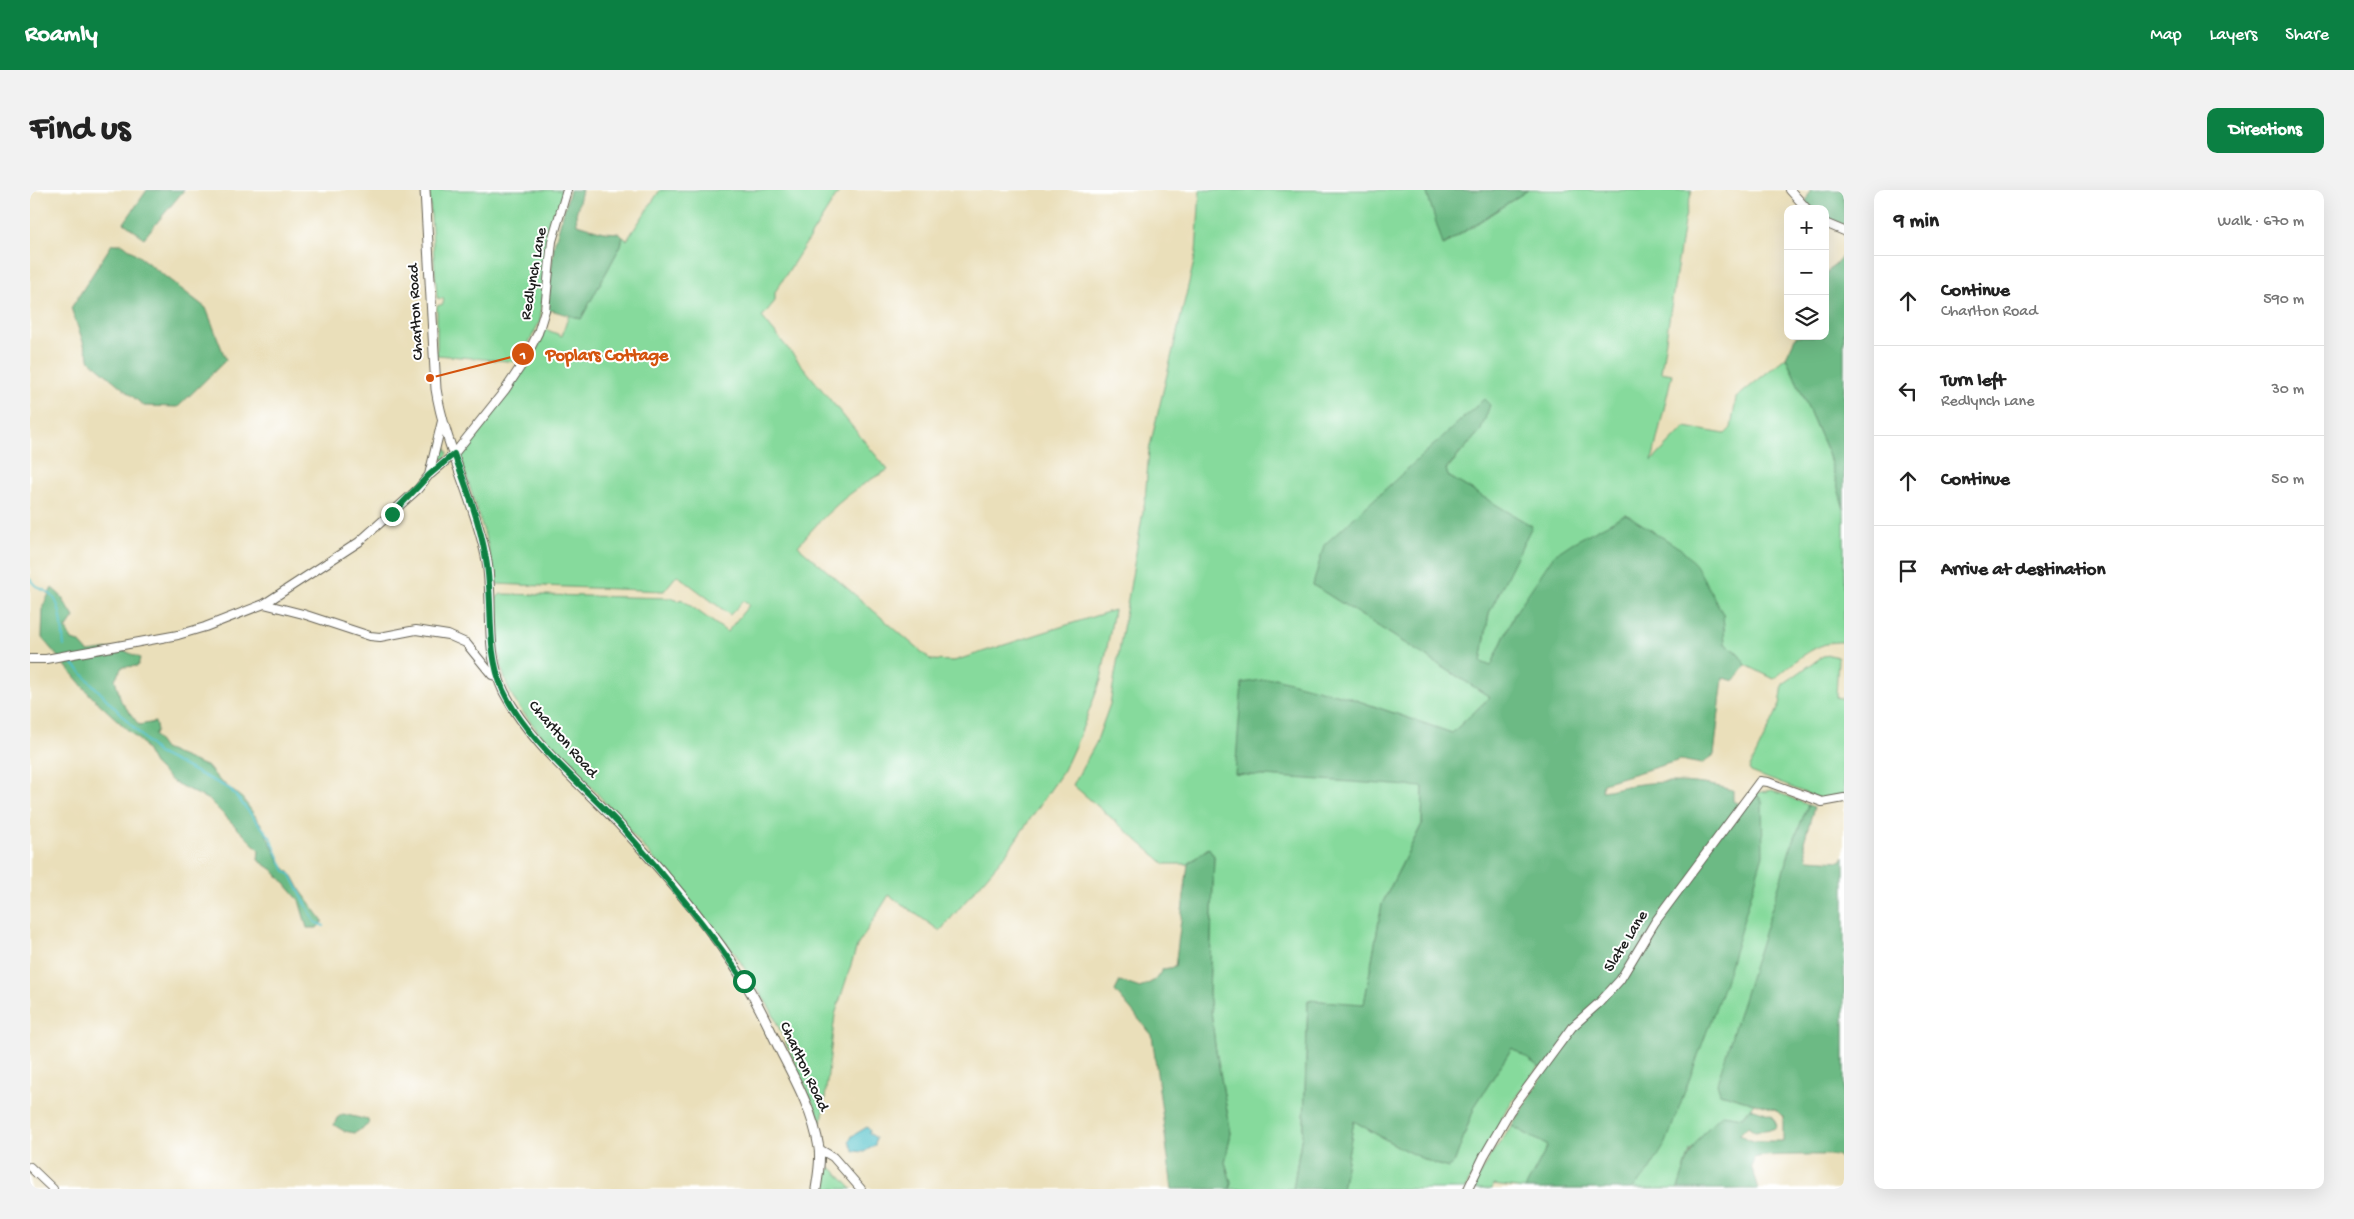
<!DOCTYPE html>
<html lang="en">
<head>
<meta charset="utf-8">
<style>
  body { margin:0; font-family:"Gochi Hand",sans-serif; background:#f2f2f2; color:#222 }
  .controls { position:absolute; right:15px; top:15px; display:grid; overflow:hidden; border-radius:10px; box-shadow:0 5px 20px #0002 }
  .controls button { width:45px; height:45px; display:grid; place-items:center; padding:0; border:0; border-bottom:1px solid #e0e0e0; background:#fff; color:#222; font:25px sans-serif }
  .stop { position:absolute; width:15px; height:15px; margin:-11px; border:4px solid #0b8043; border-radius:50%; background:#fff }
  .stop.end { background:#0b8043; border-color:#fff; box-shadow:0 1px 5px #0008 }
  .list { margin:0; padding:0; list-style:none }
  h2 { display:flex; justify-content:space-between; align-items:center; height:65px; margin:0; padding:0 20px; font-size:21px }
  h2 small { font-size:16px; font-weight:400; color:#767676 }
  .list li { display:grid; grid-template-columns:32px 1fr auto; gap:15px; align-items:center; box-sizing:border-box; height:90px; padding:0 20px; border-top:1px solid #e0e0e0 }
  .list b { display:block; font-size:19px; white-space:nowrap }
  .list p { margin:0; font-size:16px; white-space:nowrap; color:#767676 }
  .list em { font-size:16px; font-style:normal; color:#767676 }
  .icon { flex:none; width:28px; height:28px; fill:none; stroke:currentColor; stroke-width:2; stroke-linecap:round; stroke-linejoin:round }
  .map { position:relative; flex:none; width:1814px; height:999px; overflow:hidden; border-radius:10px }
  header { display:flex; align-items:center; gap:30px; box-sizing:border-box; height:70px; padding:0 25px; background:#0b8043; color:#fff }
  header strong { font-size:24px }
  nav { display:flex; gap:28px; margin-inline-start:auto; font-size:18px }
  .intro { display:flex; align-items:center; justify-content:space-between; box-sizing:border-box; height:120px; padding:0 30px }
  h1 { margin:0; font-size:35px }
  .button { padding:12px 22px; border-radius:10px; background:#0b8043; color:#fff; font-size:18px; font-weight:700 }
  main { display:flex; gap:30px; padding:0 30px }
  aside { flex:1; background:#fff; border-radius:10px; box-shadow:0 5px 20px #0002 }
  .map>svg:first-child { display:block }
  .green { fill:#86da9c; stroke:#517b5c }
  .forest { fill:#6cba84; stroke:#446b50 }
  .water { fill:#53c1c9; stroke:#386e72 }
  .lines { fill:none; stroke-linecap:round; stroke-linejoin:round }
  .stream { stroke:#53c1c9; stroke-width:2 }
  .minor-casing { stroke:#646053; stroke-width:10 }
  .tertiary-casing { stroke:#646053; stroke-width:11 }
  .minor { stroke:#fff; stroke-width:8 }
  .tertiary { stroke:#fff; stroke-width:9 }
  .route { stroke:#0b8043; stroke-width:6 }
  .labels { text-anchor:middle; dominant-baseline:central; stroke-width:4; stroke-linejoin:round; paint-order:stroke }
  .street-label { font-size:16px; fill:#1c1c1c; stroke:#fff }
  .leader { fill:none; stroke:#d4530e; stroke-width:2 }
  .callout-dot { fill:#d4530e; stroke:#fff; stroke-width:2 }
  .mark-label { font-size:15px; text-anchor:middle; font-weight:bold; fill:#fff }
  .callout-label { font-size:18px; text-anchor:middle; font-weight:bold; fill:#d4530e; stroke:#fff; stroke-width:4; stroke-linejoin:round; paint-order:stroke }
</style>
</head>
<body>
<header>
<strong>Roamly</strong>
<nav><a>Map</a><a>Layers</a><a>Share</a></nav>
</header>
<div class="intro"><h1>Find us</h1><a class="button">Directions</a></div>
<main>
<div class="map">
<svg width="1814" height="999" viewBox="0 0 1814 999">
  <rect width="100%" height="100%" fill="#fff"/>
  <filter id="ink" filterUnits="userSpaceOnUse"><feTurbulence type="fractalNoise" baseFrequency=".02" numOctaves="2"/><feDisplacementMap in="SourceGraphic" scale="10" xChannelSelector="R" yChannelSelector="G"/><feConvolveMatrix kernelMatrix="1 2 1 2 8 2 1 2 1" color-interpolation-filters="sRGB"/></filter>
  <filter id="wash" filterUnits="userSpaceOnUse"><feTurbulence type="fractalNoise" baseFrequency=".0096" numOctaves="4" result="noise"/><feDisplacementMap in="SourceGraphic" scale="20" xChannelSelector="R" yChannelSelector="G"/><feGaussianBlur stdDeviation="1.12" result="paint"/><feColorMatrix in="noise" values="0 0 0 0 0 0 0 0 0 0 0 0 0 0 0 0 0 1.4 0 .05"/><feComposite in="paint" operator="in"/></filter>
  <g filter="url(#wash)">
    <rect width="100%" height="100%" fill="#eadfba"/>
    <!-- green -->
    <path class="green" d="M399 0H534L520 51 510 131 489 172 407 165V116L413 114 414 109 407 108Z
      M630 0H810L745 102V111L732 127 858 280C822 298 793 325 768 356L901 470 924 471 1084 420 1071 490 1049 547 1034 580 976 664 910 741 859 705 827 756 805 825 792 933 741 820 704 762 566 602 519 555 488 516 479 500 473 483 468 459 466 408 471 404 641 408 649 411 651 409 697 442 719 415 713 411 700 425 647 385 634 401 465 394 457 352 431 269 433 260 496 177 515 139 532 146 539 124 551 129 591 55 593 47 597 50Z
      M1170 0H1396L1414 55 1498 0H1662L1654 32 1631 182 1642 184 1622 271 1655 237 1695 244 1701 238 1706 208 1756 167 1799 266 1814 319V452C1786 450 1765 472 1744 489L1716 475 1706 461 1695 454 1693 424 1622 342 1596 324 1485 423 1461 476 1451 472 1459 423 1501 336 1418 286 1416 280 1451 240 1283 395 1460 507 1422 543 1317 507 1205 584 1393 596 1392 634 1352 714 1334 815 1278 810 1274 933 1263 999H1200L1201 992 1195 972 1201 943 1185 855 1179 803 1184 666 1178 658 1158 674H1135L1043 595 1066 553 1080 514 1115 310 1119 260 1166 63Z
      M411 253H413L418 263 415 269 411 270 408 267Z
      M1800 465 1808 467 1806 507 1814 509V605L1791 609 1721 582 1719 579 1750 515 1753 494 1793 466Z
      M1742 600 1778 615 1760 660 1690 903 1724 913 1713 927 1660 961 1648 999H1602L1617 984 1732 611 1726 603Z
      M1482 858 1509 876 1477 919 1435 999H1312L1324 931C1355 949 1384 968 1418 978L1424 973 1445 916Z
      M1482 936 1518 956 1495 999 1463 995 1462 999H1442L1460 966Z
      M801 977 822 999H793L795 983Z"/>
    <!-- forest -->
    <path class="forest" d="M117 0H154L114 48 94 33Z
      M540 0H552L546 24 547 34 573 42 589 43 593 47 591 55 551 129 521 120 518 124 517 121 524 55Z
      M1396 0H1498L1413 55Z
      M1780 0H1814V35L1795 27V19H1784L1776 12Z
      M82 54H93L176 118 196 170 148 217 114 216 60 171 41 118Z
      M1814 64V319L1799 266 1756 167 1766 146H1795V85Z
      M1454 209 1460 215 1451 240 1416 279 1418 286 1502 336 1459 423 1451 472 1461 476 1485 423 1524 365 1542 353 1596 324 1651 359 1666 375 1693 424 1695 454 1706 461 1716 475 1705 491 1693 488 1684 565 1672 574 1650 570 1573 593 1572 601C1582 600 1593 596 1603 595 1637 590 1670 591 1703 600V611L1716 616 1726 603 1732 611 1733 665 1695 792 1636 953 1617 984 1602 999H1495L1518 956 1482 936 1515 881 1482 858 1445 916 1424 973 1418 978C1384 968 1355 949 1324 931L1312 999H1263L1274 933 1278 810 1334 814 1352 714 1392 634 1393 597 1205 584 1212 493 1245 488 1317 507 1422 543 1460 507 1283 395 1294 355Z
      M22 398 30 405 44 427 36 439 42 450 49 452 58 462 89 458 110 468 108 476 92 477 85 489 91 511 109 535 125 532 127 540 124 545 134 559 178 577 188 589 213 609 231 634 251 674 263 686 271 701 293 731 287 738H277L269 710 243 680 228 670 229 660 179 610 143 592 124 574 113 554 60 505 12 448 13 416Z
      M1778 615 1784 617 1774 652 1778 669 1811 671 1814 666V971L1806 965C1791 965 1733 964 1724 968L1721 976 1729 999H1648C1659 963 1664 949 1693 924L1713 927 1721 918 1742 925 1747 936 1743 939 1725 941 1718 936 1709 945 1723 951H1753V927L1745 919 1690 903 1687 893 1760 660Z
      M1179 658 1184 666 1179 803 1185 855 1201 943 1195 972 1201 992 1200 999H1142L1122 845 1085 801 1090 791 1110 798 1125 790 1133 779 1145 777 1158 674Z
      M313 924 338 930 339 934 325 943 314 941 304 935 307 928Z"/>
    <!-- water -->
    <path class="water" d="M837 937 840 941 839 943 846 948 845 955 834 962 824 961 819 952 822 946Z"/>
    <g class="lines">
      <!-- stream -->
      <path class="stream" d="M0 389C5 398 11 398 19 403 33 413 32 441 34 456
        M41 472 128 563 200 599 240 647 255 681 261 685 285 732 294 736"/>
    </g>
  </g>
  <g filter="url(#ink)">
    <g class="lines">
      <!-- minor casing -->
      <g class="minor-casing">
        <path id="minor" d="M1760 0 1777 19
          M1795 33 1814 41
          M401 284 424 264 475 200 493 173 508 143 515 120 522 51 537 0
          M234 414 273 424 340 446 350 447 386 440 418 445 436 453 462 485 469 487
          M0 469H16L148 445 175 437 234 414 329 352 388 299 399 285 412 231
          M789 959 803 967 831 999
          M0 977 23 999
          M1438 999 1454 966 1480 921 1542 837 1569 813 1590 790 1625 732 1730 591 1738 592 1792 612 1814 608"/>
      </g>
      <!-- tertiary casing -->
      <g class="tertiary-casing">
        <path id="tertiary" d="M395 0 406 199C415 256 444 309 456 366 465 410 453 460 474 502 500 553 549 592 588 633 630 678 682 738 714 791 729 814 740 840 752 864 767 893 784 925 789 958 791 971 788 986 786 999"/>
      </g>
      <!-- minor -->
      <use href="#minor" class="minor"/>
      <!-- tertiary -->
      <use href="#tertiary" class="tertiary"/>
    </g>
  </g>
  <g class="lines" filter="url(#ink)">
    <!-- route -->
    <path class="route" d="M362 324 399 285 424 264C437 298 450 333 456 369 464 412 455 459 473 500 495 549 552 594 589 634 634 684 676 736 714 791"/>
  </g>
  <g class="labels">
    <!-- street labels -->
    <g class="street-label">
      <text transform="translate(505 84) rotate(-80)">Redlynch Lane</text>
      <text transform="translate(387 122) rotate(-93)">Charlton Road</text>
      <text transform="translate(532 550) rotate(49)">Charlton Road</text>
      <text transform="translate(1597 752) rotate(-58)">Slate Lane</text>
      <text transform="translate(773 877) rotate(65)">Charlton Road</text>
    </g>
  </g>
  <!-- callouts -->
  <path class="leader" d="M400 188L493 164"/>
  <g class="callout-dot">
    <circle cx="400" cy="188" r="5"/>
    <circle cx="493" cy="164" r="12"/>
  </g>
  <g class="mark-label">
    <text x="493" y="169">1</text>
  </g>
  <g class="callout-label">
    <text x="577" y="170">Poplars Cottage</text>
  </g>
</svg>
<div class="controls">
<button>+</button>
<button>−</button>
<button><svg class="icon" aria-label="layers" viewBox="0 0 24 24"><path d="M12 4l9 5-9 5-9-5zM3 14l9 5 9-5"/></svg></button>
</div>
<div class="stop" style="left:714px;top:791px"></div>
<div class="stop end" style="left:362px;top:324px"></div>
</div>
<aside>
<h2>9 min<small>Walk · 670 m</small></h2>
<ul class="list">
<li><svg class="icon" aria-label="ahead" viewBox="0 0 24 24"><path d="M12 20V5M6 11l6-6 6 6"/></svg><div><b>Continue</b><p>Charlton Road</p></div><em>590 m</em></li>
<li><svg class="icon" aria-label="left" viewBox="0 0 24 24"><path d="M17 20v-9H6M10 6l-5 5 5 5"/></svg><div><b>Turn left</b><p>Redlynch Lane</p></div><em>30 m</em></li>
<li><svg class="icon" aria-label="ahead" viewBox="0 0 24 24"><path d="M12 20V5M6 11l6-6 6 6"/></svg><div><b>Continue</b></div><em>50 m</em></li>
<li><svg class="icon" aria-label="arrive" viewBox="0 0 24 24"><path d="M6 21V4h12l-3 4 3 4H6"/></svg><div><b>Arrive at destination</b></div></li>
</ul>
</aside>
</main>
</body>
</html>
